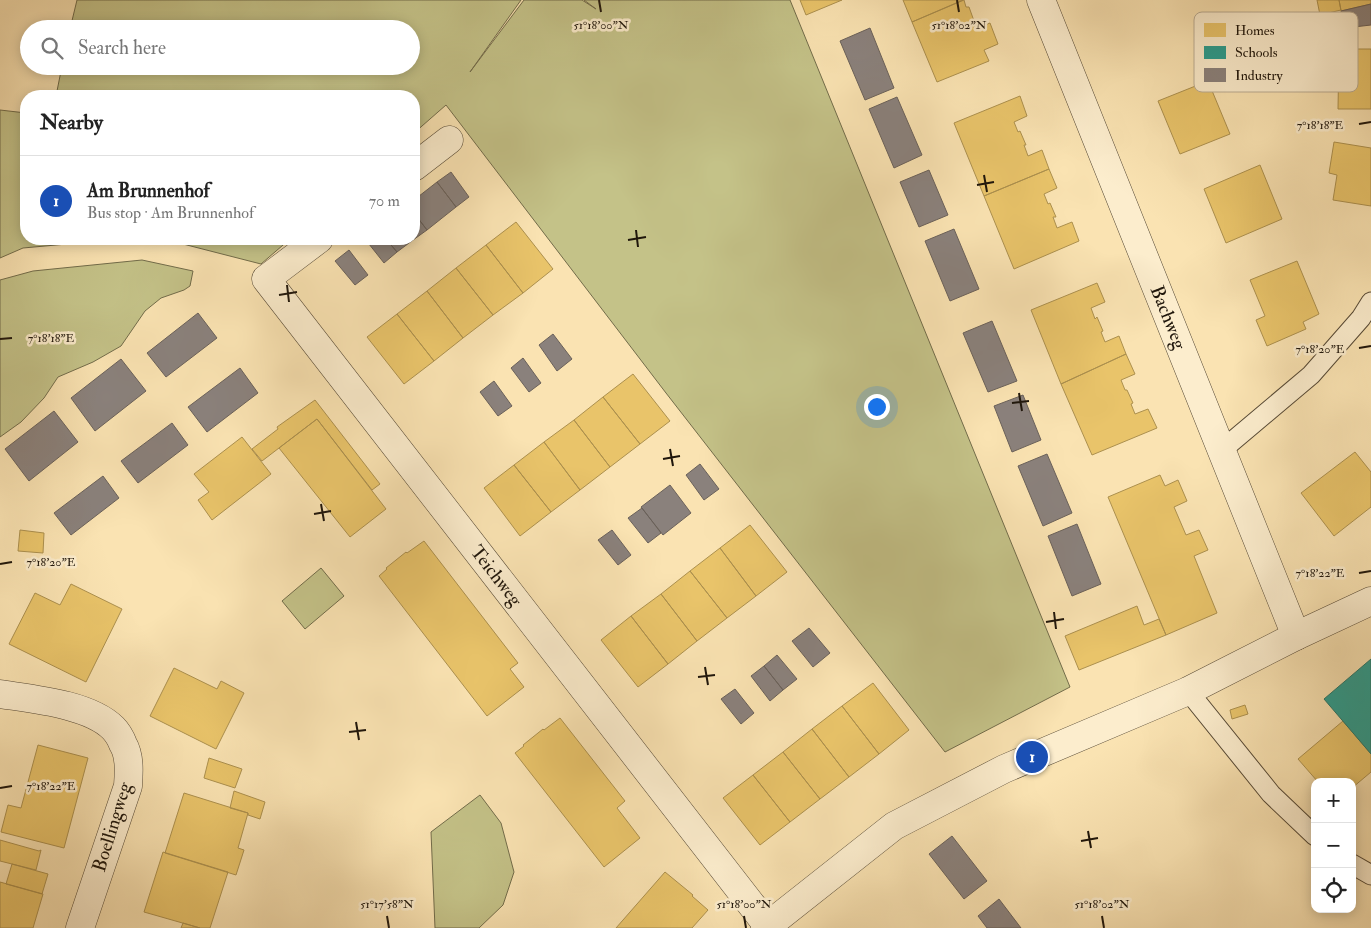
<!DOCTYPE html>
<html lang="en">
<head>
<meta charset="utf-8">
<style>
  body { margin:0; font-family:"IM FELL Double Pica",serif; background:#f2f2f2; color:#222 }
  .controls { position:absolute; right:15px; bottom:15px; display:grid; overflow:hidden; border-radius:10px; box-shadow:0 2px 12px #0003 }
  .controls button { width:45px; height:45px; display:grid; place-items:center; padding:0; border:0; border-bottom:1px solid #e0e0e0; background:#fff; color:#222; font:25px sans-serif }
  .you { position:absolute; left:876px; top:406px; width:18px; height:18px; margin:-12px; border:4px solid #fff; border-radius:50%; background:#1a73e8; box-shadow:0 0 0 8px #1a73e833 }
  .badge { display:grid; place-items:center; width:32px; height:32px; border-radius:50%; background:#2563eb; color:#fff; font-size:16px; font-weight:700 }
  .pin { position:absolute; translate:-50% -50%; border:2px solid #fff; box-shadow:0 1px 5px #0006 }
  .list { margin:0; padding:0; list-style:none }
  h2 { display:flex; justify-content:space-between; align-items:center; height:65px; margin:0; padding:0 20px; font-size:21px }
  h2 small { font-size:16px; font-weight:400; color:#767676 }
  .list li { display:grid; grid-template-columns:32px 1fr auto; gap:15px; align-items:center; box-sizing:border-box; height:90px; padding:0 20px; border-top:1px solid #e0e0e0 }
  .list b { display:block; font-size:19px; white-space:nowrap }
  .list p { margin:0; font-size:16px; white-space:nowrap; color:#767676 }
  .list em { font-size:16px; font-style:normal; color:#767676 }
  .icon { flex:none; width:28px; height:28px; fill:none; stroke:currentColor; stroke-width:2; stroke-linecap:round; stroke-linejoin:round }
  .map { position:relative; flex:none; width:1371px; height:928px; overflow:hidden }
  .search { position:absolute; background:#fff; box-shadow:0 2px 12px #0003; left:20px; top:20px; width:400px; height:55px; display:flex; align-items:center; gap:12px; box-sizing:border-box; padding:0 18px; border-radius:28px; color:#767676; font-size:19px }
  .panel { position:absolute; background:#fff; box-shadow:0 2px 12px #0003; left:20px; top:90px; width:400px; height:155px; border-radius:20px }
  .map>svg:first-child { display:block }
  .green { fill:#c4c288; stroke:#726c4a }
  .homes { fill:#e9c46a; stroke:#ac904e }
  .schools { fill:#2a9d8f; stroke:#277467 }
  .industry { fill:#8a817c; stroke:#6a615a }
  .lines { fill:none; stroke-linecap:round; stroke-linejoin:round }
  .service-casing { stroke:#564935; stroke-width:21 }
  .minor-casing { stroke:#564935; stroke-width:29 }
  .service { stroke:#fcedcd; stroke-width:19 }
  .minor { stroke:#fcedcd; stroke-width:28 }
  .ticks { fill:none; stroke:#1f160b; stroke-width:2 }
  .labels { text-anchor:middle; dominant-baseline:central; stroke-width:5; stroke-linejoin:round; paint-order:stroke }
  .street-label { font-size:19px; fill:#1f160b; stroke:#fcedcd }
  .key { fill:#fcedcd; stroke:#baac93; stroke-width:1 }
  .key-label { font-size:14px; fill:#1f160b }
  .ticks-label { font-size:12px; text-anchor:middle; fill:#1f160b; stroke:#fcedcd; stroke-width:5; stroke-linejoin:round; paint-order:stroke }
</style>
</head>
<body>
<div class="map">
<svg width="1371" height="928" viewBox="0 0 1371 928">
  <rect width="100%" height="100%" fill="#fae3b2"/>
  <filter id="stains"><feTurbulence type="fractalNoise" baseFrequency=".004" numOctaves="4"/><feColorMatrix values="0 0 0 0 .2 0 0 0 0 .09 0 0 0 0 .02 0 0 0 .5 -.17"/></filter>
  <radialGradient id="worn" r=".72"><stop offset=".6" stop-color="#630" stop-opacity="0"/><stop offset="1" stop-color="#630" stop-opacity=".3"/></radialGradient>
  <!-- green -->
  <path class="green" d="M77 0H521L470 72 524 0H582L596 9 584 0H790L1070 687 945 752 666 393 446 105 414 133V96H56L62 66H411V29H70Z
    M0 110 26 113V239H122L23 248 0 258Z
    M152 239H290L261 264 183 244Z
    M142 260 193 271 190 286 184 290 161 298 145 311 121 346 93 362 58 377 44 398 21 422 0 437V280L33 271Z
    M321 568 344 596 305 629 282 601Z
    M480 795 501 823 514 872 503 905 479 928H435L431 832Z"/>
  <!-- homes -->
  <path class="homes" d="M800 0H842L806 15Z
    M903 0H963L912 22Z
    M964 0 966 7H969L974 21 972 22 975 29 990 23 998 44 984 50 989 61 937 82 912 22Z
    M1317 0H1339L1341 10 1320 15Z
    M1339 0H1371V4L1341 11Z
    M1339 49H1371V109H1338Z
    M1208 81 1230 134 1180 154 1158 101Z
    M1020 96 1027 116 1014 122 1018 132 1020 131 1026 145H1024L1028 156 1042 150 1049 169 984 196 954 123Z
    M1334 142 1371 148V206L1333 200 1337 175 1329 173Z
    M1260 165 1282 219 1226 243 1204 189Z
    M1049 169 1057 188 1044 194 1048 204 1050 203 1056 217H1053L1057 228 1072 222 1079 241 1014 269 984 196Z
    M516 222 553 269 523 293 486 245Z
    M486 245 523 293 493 315 456 268Z
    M1297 261 1319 314 1303 322 1306 329 1267 346 1256 320 1265 316 1250 280Z
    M456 268 493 315 463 338 427 291Z
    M1097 283 1105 302 1091 308 1095 319 1097 317 1103 331 1101 332 1105 342 1119 336 1126 354 1061 384 1031 310Z
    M427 291 463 338 434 361 397 314Z
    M397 314 434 361 404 384 367 337Z
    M1126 354 1135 374 1121 380 1125 390H1127L1133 403 1131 404 1135 414 1148 409 1157 428 1092 455 1061 384Z
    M633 374 670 421 640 444 603 397Z
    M603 397 640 444 610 467 574 420Z
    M315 400 380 484 372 490 317 419 262 461 252 449 278 429 277 427Z
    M317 419 386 509 350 537 279 448Z
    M574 420 610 467 580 490 544 442Z
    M242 437 271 474 212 520 198 500 209 492 194 474Z
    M544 442 580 490 551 512 514 465Z
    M1355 452 1371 472V507L1334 536 1301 493Z
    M514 465 551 512 520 536 484 488Z
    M1160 475 1165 486 1178 480 1187 501 1174 507 1186 535 1199 530 1208 550 1194 556 1217 613 1166 635 1108 497Z
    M750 525 787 572 756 596 720 548Z
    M20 530 44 533 43 553 18 551Z
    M424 541 518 663 510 669 524 687 487 716 379 576 387 569 386 568 406 552 407 553Z
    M720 548 756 596 727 618 690 571Z
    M690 571 727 618 697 641 661 594Z
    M71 584 122 609 86 682 9 644 35 593 60 605Z
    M661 594 697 641 668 664 631 616Z
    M1137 606 1144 625 1159 619 1166 635 1079 670 1065 636Z
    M631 616 668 664 638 687 601 640Z
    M174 668 217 689 221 681 244 693 216 749 150 716Z
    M873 683 909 730 879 754 842 706Z
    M1245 705 1248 714 1232 719 1230 710Z
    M842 706 879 754 849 777 812 729Z
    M560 718 625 801 617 808 640 838 604 867 515 753 524 746 523 745 543 729 544 730Z
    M1343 721 1371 754V772L1352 788V782H1318L1298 759Z
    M812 729 849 777 820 799 783 752Z
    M38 745 88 758 64 848 1 832 8 805 21 808Z
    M783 752 820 799 790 822 753 775Z
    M209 758 242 769 235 788 204 778Z
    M753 775 790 822 760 845 723 798Z
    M234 791 265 802 260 819 248 815V813L230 808Z
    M184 793 248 813 238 848 244 850 236 875 165 853Z
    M0 840 39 851 41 850 36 870 0 861Z
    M163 852 228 872 210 928H200L144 912Z
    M12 864 48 874 42 894 6 884Z
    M665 872 693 895 692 896 708 910 692 928H616Z
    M0 882 43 894 33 928H0Z
    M183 923 200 928H181Z"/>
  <!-- schools -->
  <path class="schools" d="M1371 659V754L1324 699Z"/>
  <!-- industry -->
  <path class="industry" d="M1371 4V25L1345 28 1341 11Z
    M870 28 894 88 865 100 840 41Z
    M897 97 922 155 894 168 869 109Z
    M929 170 948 215 919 227 900 182Z
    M451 172 469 197 456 207 437 182Z
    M437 182 456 207 427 230 414 213V200Z
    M414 213 427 230 413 240 412 239H414Z
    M954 229 979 289 950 301 925 241Z
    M365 239H386L397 252 384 263Z
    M386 239H412L413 240 397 252Z
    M349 250 368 275 355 285 335 261Z
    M198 313 217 338 166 377 147 353Z
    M992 321 1017 381 988 392 963 333Z
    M553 334 572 359 557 371 539 345Z
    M523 358 541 383 529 392 511 368Z
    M121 359 146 391 95 431 71 398Z
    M240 368 258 393 207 432 188 407Z
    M494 381 512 406 498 416 480 392Z
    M1023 395 1041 440 1012 452 994 406Z
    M54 411 78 442 29 481 5 449Z
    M172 423 188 445 138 483 121 461Z
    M1047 454 1072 513 1043 526 1018 466Z
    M700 464 719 489 704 500 686 475Z
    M103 476 119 498 71 535 54 513Z
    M670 485 691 513 663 535 641 507Z
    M642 508 661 533 648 543 628 518Z
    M1077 524 1101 584 1072 596 1048 536Z
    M612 530 631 555 618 565 598 540Z
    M809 628 830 653 813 667 792 641Z
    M777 655 797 679 783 690 764 666Z
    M764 666 783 690 770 701 751 676Z
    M735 689 754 713 741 724 721 699Z
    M952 836 987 881 964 899 929 854Z
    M999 899 1021 928H987L978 916Z"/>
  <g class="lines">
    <!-- service casing -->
    <g class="service-casing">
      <path id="service" d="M1222 450 1311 375 1361 318 1371 302
        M1188 691 1271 794 1315 836
        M1352 864 1371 875"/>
    </g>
    <!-- minor casing -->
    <g class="minor-casing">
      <g id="minor">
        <path id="s1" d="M1041 0 1296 636"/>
        <path d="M414 167 449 140"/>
        <path id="s2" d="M319 239 266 279 768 926"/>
        <path d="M0 694C32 699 89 704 113 728 117 732 121 739 123 744 130 756 129 772 128 786L80 928"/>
        <path d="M765 928 894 826 1004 769 1188 691 1296 636 1371 601"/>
      </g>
    </g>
    <!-- service -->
    <use href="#service" class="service"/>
    <!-- minor -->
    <use href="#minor" class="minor"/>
  </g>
  <!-- ticks -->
  <path class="ticks" d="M599 0 601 12M957 0 959 12M1359 124 1371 122M984 175 987 192M977 185 994 182M636 230 638 247M628 240 646 237M287 285 289 302M279 295 297 292M0 339 12 338M1359 348 1371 346M1019 393 1022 411M1012 403 1029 401M670 449 673 466M663 459 680 456M321 504 324 521M314 514 331 511M0 564 12 562M1359 573 1371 571M1054 612 1056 629M1046 622 1064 619M705 667 708 685M698 677 715 675M356 722 359 740M349 732 366 730M0 788 12 786M1088 831 1091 848M1081 841 1098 838M387 916 389 928M744 916 746 928M1102 916 1104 928"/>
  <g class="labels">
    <!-- street labels -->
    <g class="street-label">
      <text stroke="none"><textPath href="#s1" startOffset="342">Bachweg</textPath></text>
      <text stroke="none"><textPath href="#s2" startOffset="442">Teichweg</textPath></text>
      <text transform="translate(112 827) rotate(-73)">Boellingweg</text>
    </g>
  </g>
  <!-- legend -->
  <rect x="1194" y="12" width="164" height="80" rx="8" class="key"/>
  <rect x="1204" y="23" width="22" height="14" fill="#e9c46a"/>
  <rect x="1204" y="46" width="22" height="13" fill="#2a9d8f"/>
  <rect x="1204" y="68" width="22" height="14" fill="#8a817c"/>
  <g class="key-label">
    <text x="1235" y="35">Homes</text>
    <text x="1235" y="57">Schools</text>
    <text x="1235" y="80">Industry</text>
  </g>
  <g class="ticks-label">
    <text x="601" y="29">51°18'00"N</text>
    <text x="959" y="29">51°18'02"N</text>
    <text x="1320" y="129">7°18'18"E</text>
    <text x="51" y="342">7°18'18"E</text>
    <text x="1320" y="353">7°18'20"E</text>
    <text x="51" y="566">7°18'20"E</text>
    <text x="1320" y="577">7°18'22"E</text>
    <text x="51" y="790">7°18'22"E</text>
    <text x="387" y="908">51°17'58"N</text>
    <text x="744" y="908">51°18'00"N</text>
    <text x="1102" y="908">51°18'02"N</text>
  </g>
  <rect width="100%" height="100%" filter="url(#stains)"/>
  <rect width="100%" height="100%" fill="url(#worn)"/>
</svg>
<div class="controls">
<button>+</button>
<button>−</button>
<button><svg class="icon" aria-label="locate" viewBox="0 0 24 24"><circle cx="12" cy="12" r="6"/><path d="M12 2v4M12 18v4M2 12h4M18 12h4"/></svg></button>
</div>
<div class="you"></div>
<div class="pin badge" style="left:1032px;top:757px;background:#1a4fb4">1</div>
<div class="search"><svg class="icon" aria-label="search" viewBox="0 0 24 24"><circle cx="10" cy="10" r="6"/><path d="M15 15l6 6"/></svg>Search here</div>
<section class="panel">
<h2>Nearby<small></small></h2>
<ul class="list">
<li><span class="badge" style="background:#1a4fb4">1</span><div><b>Am Brunnenhof</b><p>Bus stop · Am Brunnenhof</p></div><em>70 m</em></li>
</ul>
</section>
</div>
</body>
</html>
